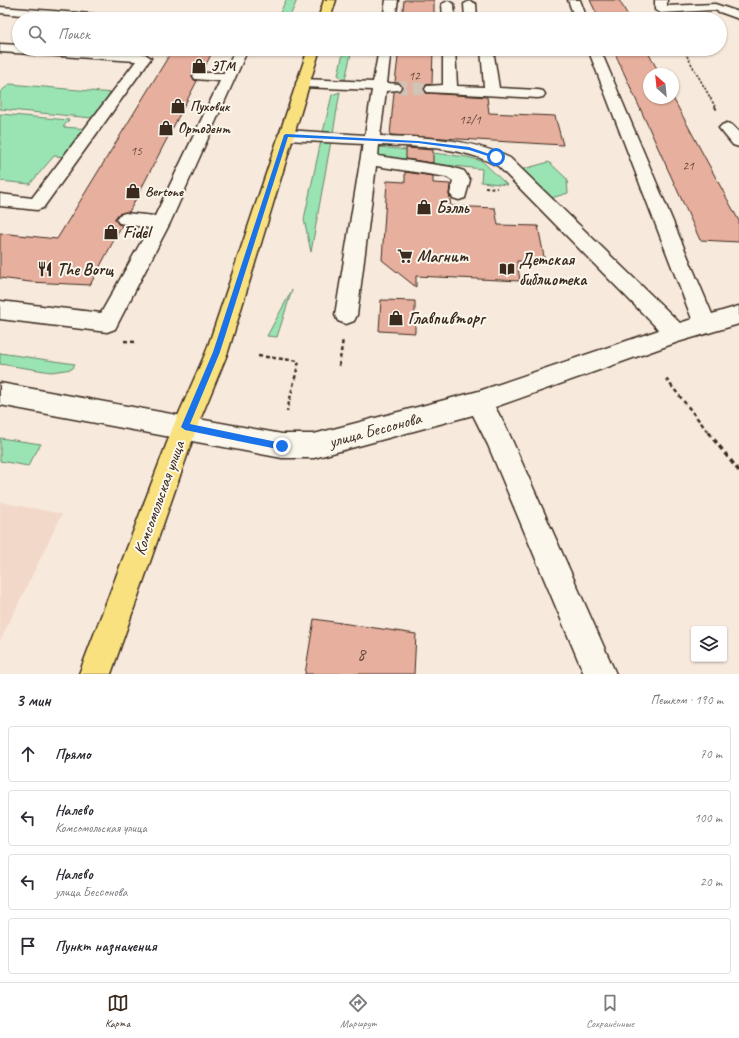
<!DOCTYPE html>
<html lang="ru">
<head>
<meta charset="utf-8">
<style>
  body { margin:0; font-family:Caveat,sans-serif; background:#f7f7f7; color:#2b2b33 }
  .controls { position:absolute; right:12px; bottom:12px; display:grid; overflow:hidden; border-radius:4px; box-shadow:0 1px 3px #0004 }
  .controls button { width:36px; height:36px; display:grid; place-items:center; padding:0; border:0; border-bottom:1px solid #e1e1e2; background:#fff; color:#2b2b33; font:20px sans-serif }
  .compass { position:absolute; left:643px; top:68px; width:36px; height:36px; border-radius:50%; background:#fff; box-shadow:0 1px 3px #0004; rotate:333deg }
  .stop { position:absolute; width:12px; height:12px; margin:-9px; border:3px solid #1a73e8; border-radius:50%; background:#fff }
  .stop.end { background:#1a73e8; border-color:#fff; box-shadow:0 1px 4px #0008 }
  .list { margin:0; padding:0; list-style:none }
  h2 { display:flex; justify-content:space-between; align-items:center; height:52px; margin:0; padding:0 16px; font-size:17px }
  h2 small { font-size:13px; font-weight:400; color:#7c7c81 }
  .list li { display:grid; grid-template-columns:26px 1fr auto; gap:12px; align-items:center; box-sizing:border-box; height:56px; margin:0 8px 8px; padding:0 8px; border:1px solid #e1e1e2; border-radius:4px }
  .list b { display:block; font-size:15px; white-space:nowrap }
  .list p { margin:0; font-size:13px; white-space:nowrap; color:#7c7c81 }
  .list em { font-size:13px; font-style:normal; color:#7c7c81 }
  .icon { flex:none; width:22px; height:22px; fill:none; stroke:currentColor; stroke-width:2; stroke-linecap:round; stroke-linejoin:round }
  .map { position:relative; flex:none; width:739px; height:674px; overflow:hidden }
  .search { position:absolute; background:#fff; box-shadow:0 1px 3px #0004; left:12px; right:12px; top:12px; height:44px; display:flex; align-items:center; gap:10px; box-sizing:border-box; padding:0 14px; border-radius:22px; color:#7c7c81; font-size:15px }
  .sheet { height:308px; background:#fff }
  nav { display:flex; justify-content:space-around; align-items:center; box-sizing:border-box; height:56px; border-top:1px solid #e1e1e2; background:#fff; font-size:11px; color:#7c7c81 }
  nav a { display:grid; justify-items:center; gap:2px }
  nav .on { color:#3b2a1e }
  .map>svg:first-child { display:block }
  .built { fill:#f2d8c9 }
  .green { fill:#9ae3b3; stroke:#6a8668 }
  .building { fill:#e7af9d; stroke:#3b2a1e }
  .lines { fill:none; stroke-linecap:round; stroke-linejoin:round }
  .minor-tunnel { stroke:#d1c3b6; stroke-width:12; stroke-dasharray:12 6; stroke-linecap:butt }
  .minor-casing { stroke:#3b2a1e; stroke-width:3 }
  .major-casing { stroke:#3b2a1e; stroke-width:3 }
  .path-far3 { stroke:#3b2a1e; stroke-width:1.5; stroke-dasharray:2.5 1.5; stroke-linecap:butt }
  .path-far2 { stroke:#3b2a1e; stroke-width:2; stroke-dasharray:3 2.5; stroke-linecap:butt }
  .path-far1 { stroke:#3b2a1e; stroke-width:2.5; stroke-dasharray:4 3; stroke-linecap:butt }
  .path { stroke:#3b2a1e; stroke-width:3.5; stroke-dasharray:5 4; stroke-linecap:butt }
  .minor { fill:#fbf7ec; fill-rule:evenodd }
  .major { fill:#fae180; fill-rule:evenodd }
  .route { fill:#1a73e8 }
  .labels { text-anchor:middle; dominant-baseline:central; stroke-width:4; stroke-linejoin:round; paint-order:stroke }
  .far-number-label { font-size:13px; fill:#664b3e }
  .far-poi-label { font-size:14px; font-weight:bold; fill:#3b2a1e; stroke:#fbf7ec; text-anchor:start }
  .poi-label { font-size:17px; font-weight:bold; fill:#3b2a1e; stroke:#fbf7ec; text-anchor:start }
  .street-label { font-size:17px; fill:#3b2a1e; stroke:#fbf7ec }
  .near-number-label { font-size:18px; fill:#664b3e }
</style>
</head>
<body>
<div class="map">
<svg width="739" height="674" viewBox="0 0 739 674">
  <rect width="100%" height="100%" fill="#f7e9dc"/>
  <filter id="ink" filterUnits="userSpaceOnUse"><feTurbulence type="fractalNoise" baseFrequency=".025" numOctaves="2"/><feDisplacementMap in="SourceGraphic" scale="8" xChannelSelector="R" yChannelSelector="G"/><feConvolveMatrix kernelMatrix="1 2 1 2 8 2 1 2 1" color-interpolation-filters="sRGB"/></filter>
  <g filter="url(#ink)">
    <!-- built -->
    <path class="built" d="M0 502 62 514 0 641Z"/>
    <!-- green -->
    <path class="green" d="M286 0H297L291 14 278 17Z
      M344 49H352L345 80 338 75Z
      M10 84 113 93 92 118 0 109V92Z
      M340 92 333 133 323 132 332 95Z
      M0 114 69 120 63 127 90 129 66 157 54 156 30 184 0 181Z
      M321 141H331L311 252 304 219Z
      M380 147 467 157 482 161 507 185 481 182 482 169 377 158Z
      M549 162 567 179 568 193 548 199 520 170Z
      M292 290 277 337 267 336Z
      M0 353 75 364 72 369 51 372 0 364Z
      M0 438 41 444 28 466 0 461Z"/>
    <!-- building -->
    <path class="building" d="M404 0H434V19H402Z
      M590 0H619L630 19H599Z
      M173 49H214L202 72H195L192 75 194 80 197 81 129 212 119 214 115 218 118 224 122 225 90 285 30 282 0 278V233L57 239Z
      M399 49H433L432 84 426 85 424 88 426 93 487 97 489 113 555 116 563 145 390 135 394 92H399L402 88 400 83 395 82Z
      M613 49H646L660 74H649V98H673L739 221V242L700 240Z
      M406 148 433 150V163L406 159Z
      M405 172 433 176V183L450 184 449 194 451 206 495 208 498 225 538 226 545 262 517 261 520 281 416 276V287L382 260 387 181 405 182Z
      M381 300 415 301V333L379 331Z
      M314 619 416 634 414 674H305Z"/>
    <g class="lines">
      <!-- minor-tunnel -->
      <path class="minor-tunnel" d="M395 87 432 89"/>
      <!-- minor casing -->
      <g class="minor-casing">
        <path id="minor" d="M386 0H398L395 19H383Z
          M568 0H580L587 19H575Z
          M655 0H667V6L715 4 739 12V19L714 10 661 13 655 10Z
          M448 1 454 4 455 19H443L442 4Z
          M470 1 476 4 477 19H465L464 4Z
          M0 7 105 15 111 19H64L0 13Z
          M0 44 19 45V49H70L145 54 151 58 43 208 37 210 0 206V194L32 198 136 61 0 52Z
          M236 49H248L170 223 115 329 107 332 0 319V301L101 313 149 228 119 223 116 219 119 215 125 213 155 216 220 81 195 79 193 76 195 73H224Z
          M379 49H391L387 83 399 84 401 87 399 90 386 91 380 136C425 137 469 138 510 158L680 323 692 319 588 49H600L712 314 739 306V324L678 342 495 407 507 429 616 674H584L488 445 473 415 314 458H282L0 405V383L282 434H314L479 391 659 330 498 166C461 146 420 147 379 145L378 156 451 167 464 171 470 180 465 198 459 200 453 198 450 194 453 181 447 177 376 166 357 315 354 321 346 324 338 321 335 315 363 144 286 140 281 138 278 135 281 132 286 130 365 135 372 90 303 87 298 86 296 83 298 80 303 79 373 82Z
          M443 49H455L457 86 484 87 481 49H493L499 88 538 90 543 91 545 94 543 97 538 98 427 92 425 89 427 86 443 85Z
          M727 123 732 125 739 132V147L733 145 719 128 722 125Z"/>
      </g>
      <!-- major casing -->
      <g class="major-casing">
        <path id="major" d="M324 0H336L330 19H318Z
          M308 49H320L228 352 197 427 111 674H79L173 427 206 352Z"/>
      </g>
      <!-- path-far3 -->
      <path class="path-far3" d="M683 49 716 108"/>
      <!-- path-far2 -->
      <path class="path-far2" d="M715 107 717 110
        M485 187 497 188"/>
      <!-- path-far1 -->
      <path class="path-far1" d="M124 341 135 342
        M258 356 299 361 287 411
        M339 366 343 339
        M666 379 709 433"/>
      <!-- path -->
      <path class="path" d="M708 432 739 471"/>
      <!-- minor -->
      <use href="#minor" class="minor"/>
      <!-- major -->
      <use href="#major" class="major"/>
    </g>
  </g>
  <!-- route -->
  <path class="route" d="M286 134 418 141 469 147 498 157 494 158 469 150 418 143 288 137 220 352 190 424 282 443 286 446 282 450 185 430 181 427 213 352 284 135Z"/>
  <!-- icons -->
  <defs>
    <g id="shop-bare" transform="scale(1.2)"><path d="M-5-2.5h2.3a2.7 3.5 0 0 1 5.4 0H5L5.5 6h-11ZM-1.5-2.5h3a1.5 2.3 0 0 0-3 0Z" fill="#3b2a1e" stroke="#fbf7ec" stroke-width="2.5" paint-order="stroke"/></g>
    <g id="supermarket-bare" transform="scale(1.2)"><path d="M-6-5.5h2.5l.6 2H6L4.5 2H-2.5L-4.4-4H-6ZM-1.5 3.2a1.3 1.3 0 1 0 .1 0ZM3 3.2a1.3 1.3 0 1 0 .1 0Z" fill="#3b2a1e" stroke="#fbf7ec" stroke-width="2.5" paint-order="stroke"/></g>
    <g id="restaurant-bare" transform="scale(1.2)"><path d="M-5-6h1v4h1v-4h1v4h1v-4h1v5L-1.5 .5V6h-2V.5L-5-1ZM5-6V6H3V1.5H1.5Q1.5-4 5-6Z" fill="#3b2a1e" stroke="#fbf7ec" stroke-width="2.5" paint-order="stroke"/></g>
    <g id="library-bare" transform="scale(1.2)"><path d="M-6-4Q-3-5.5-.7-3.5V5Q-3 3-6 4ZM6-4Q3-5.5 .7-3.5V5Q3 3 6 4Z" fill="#3b2a1e" stroke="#fbf7ec" stroke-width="2.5" paint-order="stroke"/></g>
  </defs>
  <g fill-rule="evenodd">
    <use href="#shop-bare" x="199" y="66"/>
    <use href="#shop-bare" x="178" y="106"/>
    <use href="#shop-bare" x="166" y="128"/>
    <use href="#shop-bare" x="133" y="191"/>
    <use href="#shop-bare" x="424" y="207"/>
    <use href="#shop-bare" x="111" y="232"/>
    <use href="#supermarket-bare" x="405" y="256"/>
    <use href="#restaurant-bare" x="45" y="269"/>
    <use href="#library-bare" x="507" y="269"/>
    <use href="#shop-bare" x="396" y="318"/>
  </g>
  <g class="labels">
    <!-- far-number labels -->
    <g class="far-number-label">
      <text x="414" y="76">12</text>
      <text x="470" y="120">12/1</text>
      <text x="136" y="151">15</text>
      <text x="688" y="166">21</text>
    </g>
    <!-- far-poi labels -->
    <g class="far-poi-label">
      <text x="211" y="66">ЭТМ</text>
      <text x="190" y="106">Пуховик</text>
      <text x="178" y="128">Ортодент</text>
      <text x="145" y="191">Bertone</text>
    </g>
    <!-- poi labels -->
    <g class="poi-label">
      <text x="436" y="207">Бэлль</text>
      <text x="123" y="232">Fidel</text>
      <text x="417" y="256">Магнит</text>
      <text x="519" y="259">Детская<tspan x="519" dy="20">библиотека</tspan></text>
      <text x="57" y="269">The Borщ</text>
      <text x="408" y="318">Главпивторг</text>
    </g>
    <!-- street labels -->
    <g class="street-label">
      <text transform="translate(375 430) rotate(-15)">улица Бессонова</text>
      <text transform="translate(159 498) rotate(-70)">Комсомольская улица</text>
    </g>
    <!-- near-number labels -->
    <g class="near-number-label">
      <text x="361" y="654">8</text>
    </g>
  </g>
</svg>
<div class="controls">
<button><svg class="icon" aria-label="layers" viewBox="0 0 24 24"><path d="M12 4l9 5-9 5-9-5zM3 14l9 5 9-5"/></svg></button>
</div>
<svg class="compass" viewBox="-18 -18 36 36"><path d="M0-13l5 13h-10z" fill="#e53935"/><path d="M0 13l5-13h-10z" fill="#7c7c81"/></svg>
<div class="stop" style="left:496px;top:157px"></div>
<div class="stop end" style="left:282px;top:446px"></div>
<div class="search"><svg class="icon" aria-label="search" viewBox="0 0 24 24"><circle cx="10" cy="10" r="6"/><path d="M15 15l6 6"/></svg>Поиск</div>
</div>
<section class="sheet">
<h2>3 мин<small>Пешком · 190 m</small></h2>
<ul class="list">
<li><svg class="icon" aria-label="ahead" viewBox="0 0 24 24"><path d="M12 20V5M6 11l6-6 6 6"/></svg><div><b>Прямо</b></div><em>70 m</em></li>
<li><svg class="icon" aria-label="left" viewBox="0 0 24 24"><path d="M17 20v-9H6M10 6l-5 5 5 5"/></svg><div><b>Налево</b><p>Комсомольская улица</p></div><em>100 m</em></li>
<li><svg class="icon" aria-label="left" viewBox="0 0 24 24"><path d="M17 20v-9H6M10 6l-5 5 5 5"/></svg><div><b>Налево</b><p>улица Бессонова</p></div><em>20 m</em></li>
<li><svg class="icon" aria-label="arrive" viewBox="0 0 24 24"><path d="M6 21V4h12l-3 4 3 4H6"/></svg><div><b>Пункт назначения</b></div></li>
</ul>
</section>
<nav>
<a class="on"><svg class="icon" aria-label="map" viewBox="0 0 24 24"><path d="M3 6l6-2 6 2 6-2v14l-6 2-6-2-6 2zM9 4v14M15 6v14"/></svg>Карта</a>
<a><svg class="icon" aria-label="directions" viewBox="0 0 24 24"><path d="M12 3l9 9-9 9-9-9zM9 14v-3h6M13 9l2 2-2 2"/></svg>Маршрут</a>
<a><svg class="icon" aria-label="saved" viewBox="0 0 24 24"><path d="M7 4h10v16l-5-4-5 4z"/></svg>Сохранённые</a>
</nav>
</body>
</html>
